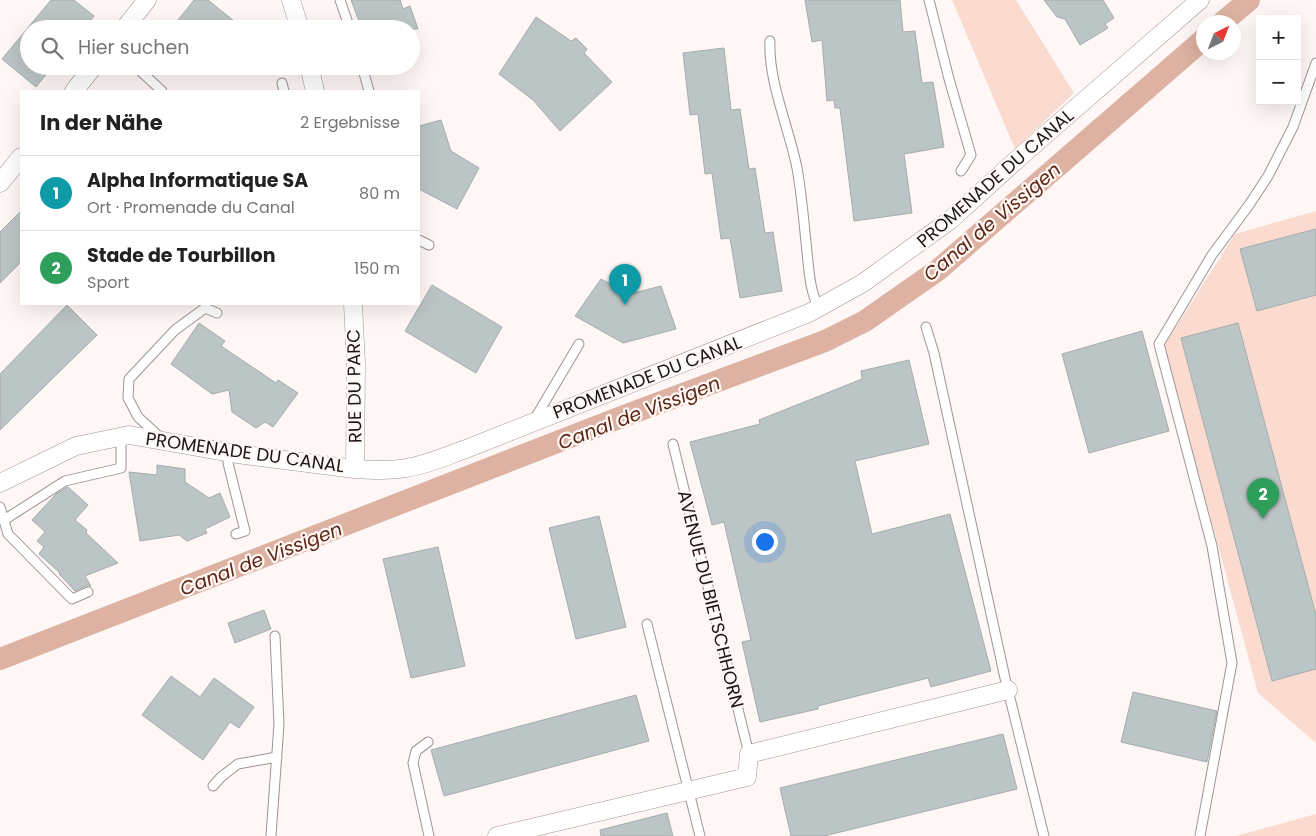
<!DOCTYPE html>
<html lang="de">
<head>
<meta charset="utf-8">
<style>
  body { margin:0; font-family:Poppins,sans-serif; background:#f6f6f6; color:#222 }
  .controls { position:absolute; right:15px; top:15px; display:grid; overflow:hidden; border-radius:0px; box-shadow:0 5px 20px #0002 }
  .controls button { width:45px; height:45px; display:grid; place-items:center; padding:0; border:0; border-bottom:1px solid #e0e0e0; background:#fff; color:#222; font:25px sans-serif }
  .compass { position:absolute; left:1196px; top:15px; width:45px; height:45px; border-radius:50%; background:#fff; box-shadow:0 5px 20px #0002; rotate:42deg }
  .you { position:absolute; left:764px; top:541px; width:18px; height:18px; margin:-12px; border:4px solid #fff; border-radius:50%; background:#1a73e8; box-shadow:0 0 0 8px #1a73e833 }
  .badge { display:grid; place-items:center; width:32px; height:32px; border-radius:50%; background:#3b8486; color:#fff; font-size:16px; font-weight:700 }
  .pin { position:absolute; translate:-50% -41px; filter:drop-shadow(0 1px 2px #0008) }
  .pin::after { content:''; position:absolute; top:26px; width:18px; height:15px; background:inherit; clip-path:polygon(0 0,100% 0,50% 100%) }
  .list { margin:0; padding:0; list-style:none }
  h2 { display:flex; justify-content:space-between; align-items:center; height:65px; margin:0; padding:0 20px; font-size:21px }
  h2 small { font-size:16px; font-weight:400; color:#767676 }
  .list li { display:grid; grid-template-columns:32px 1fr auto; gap:15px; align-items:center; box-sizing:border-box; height:75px; padding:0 20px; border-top:1px solid #e0e0e0 }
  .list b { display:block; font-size:19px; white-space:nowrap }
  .list p { margin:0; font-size:16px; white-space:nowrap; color:#767676 }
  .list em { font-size:16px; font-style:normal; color:#767676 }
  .icon { flex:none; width:28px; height:28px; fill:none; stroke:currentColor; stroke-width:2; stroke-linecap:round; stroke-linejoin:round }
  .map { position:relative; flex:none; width:1316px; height:836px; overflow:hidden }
  .search { position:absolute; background:#fff; box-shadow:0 5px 20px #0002; left:20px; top:20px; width:400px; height:55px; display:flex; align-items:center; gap:12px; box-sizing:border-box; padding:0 18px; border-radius:28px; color:#767676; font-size:19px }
  .panel { position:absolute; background:#fff; box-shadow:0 5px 20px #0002; left:20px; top:90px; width:400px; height:215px; border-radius:0px }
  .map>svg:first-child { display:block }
  .green { fill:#fbdbcf }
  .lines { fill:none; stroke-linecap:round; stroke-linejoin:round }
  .canal { stroke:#ddb2a2; stroke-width:22 }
  .building { fill:#bcc5c5; stroke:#a4acad }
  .lane-casing { stroke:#9d9593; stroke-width:11 }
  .street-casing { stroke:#9d9593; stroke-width:19 }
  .lane { stroke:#fff; stroke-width:9 }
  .street { stroke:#fff; stroke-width:18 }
  .labels { text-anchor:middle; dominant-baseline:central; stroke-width:4.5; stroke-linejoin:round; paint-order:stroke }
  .street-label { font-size:18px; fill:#191615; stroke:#fef7f5 }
  .water-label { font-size:19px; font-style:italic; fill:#5e2713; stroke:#fef7f5 }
</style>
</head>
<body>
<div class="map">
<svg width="1316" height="836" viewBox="0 0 1316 836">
  <rect width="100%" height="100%" fill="#fef7f5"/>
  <!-- green -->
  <path class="green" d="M952 0H1016L1074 93 1015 149Z
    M1316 211V743L1258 693 1164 346 1235 234Z
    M1316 814V836H1236Z"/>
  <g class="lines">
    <!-- canal -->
    <path class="canal" d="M1223 22 1249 0
      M0 659 624 416 825 341 865 321 938 270 1204 39"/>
  </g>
  <!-- building -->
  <path class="building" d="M51 0H74L94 16 84 29H29V66H53L36 87 2 59Z
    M194 0H208L244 29H171Z
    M351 0H400L403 9 410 6 418 29H362Z
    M805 0H900L903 32 915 31 922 83 933 82 944 147 904 154 912 213 854 221 840 108H835L834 100 827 101 822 40 812 42Z
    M1044 0H1103L1114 18 1105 24 1108 28 1080 45 1065 19 1057 17Z
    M536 17 571 41 576 38 587 49 584 53 612 82 560 131 533 100 499 74Z
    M724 48 731 110 740 109 749 169 755 168 765 233 773 232 782 291 740 298 730 238 721 239 712 173 705 174 698 114 690 115 683 53Z
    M441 120 451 151 479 168 457 209 419 189V126Z
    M21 211V262L0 283V232Z
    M1316 229V295L1257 311 1240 249Z
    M601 279 630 294 661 286 676 329 623 343 575 316Z
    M432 285 502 327 476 373 405 331Z
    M67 305 97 335 0 430V374Z
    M199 323 225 341 221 346 276 383 278 380 298 393 273 427 265 422 256 428 232 412 229 390 212 394 171 364Z
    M1238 323 1316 615V669L1272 681 1181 338Z
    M1142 331 1169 431 1089 453 1062 354Z
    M909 360 929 444 855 461 872 534 950 514 991 671 931 687 928 678 818 706V709L760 722 742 642 751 640 724 522 712 525 690 442 760 424 759 420 862 379 861 371Z
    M157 465 185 469V482L209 498 220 493 230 517 205 529 207 533 187 541 179 535 140 541 129 472 157 475Z
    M68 487 88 505 75 520 87 530 86 533 118 563 85 576 91 586H86L75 591 59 574 60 573 39 554 44 547 37 541 45 532 32 520 56 494Z
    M599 516 626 627 576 639 549 528Z
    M438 547 465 666 411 678 383 559Z
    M264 610 271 629 235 643 228 623Z
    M171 676 200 697 214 678 254 707 239 728 230 722 203 760 142 715Z
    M1133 692 1217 711 1207 762 1121 742Z
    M636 695 649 741 444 796 431 750Z
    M1003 734 1017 789 824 836H791L780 788Z
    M667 813 673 836H601L600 830Z"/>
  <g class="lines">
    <!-- lane casing -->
    <g class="lane-casing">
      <path id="lane" d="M340 0 350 29
        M929 0 949 79 971 155 961 171
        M770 41C768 81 789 128 797 168 802 196 804 224 807 252 809 271 810 292 819 308
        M135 66 162 91
        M362 66 369 91
        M282 83 284 91
        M419 240 429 245
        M926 327 934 353 1005 678 1044 836
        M534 420 579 344
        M161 438 138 417 128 398 129 379 175 330 205 308 217 313
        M673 444 749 754
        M229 453 228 463 245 531 236 534
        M0 507 8 534 72 599 88 592
        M4 520 65 481 121 468V437
        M647 624 700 836
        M428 742 416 751 413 763 429 836
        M213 786 221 777 238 764 277 757
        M271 836 279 724 275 636
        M1200 836 1232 663 1212 546 1159 344 1212 255 1249 205 1268 176 1293 127 1316 63"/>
    </g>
    <!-- street casing -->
    <g class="street-casing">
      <path id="street" d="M291 0 300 29
        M124 29 147 0
        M309 66 315 91
        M74 91 94 66
        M0 183 21 157
        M353 304 356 364 355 469
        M0 483 76 446 129 435 237 454 355 469C372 470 389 471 406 468 427 465 446 456 466 449L809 313 863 283 949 221 1022 155 1200 0
        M497 836 747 777 749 754 1008 690"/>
    </g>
    <!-- lane -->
    <use href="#lane" class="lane"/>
    <!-- street -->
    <use href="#street" class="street"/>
  </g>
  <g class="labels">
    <!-- street labels -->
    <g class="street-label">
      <text transform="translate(995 178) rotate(-41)">PROMENADE DU CANAL</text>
      <text transform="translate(647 377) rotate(-21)">PROMENADE DU CANAL</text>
      <text transform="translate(354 386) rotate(-91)">RUE DU PARC</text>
      <text transform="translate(245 452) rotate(8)">PROMENADE DU CANAL</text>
      <text transform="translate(711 599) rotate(76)">AVENUE DU BIETSCHHORN</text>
    </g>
    <!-- water labels -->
    <g class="water-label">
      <text transform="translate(992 222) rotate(-40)">Canal de Vissigen</text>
      <text transform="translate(639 413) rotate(-21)">Canal de Vissigen</text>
      <text transform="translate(261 559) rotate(-21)">Canal de Vissigen</text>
    </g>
  </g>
</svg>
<div class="controls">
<button>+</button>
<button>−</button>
</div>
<svg class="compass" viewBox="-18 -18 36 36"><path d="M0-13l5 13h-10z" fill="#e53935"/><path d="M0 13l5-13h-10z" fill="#767676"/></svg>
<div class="you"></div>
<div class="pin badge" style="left:625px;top:305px;background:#0f9aa8">1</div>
<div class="pin badge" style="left:1263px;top:519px;background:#2e9e5b">2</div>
<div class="search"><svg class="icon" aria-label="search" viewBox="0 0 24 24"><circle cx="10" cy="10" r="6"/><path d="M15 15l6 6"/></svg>Hier suchen</div>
<section class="panel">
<h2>In der Nähe<small>2 Ergebnisse</small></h2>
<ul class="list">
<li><span class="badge" style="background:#0f9aa8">1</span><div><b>Alpha Informatique SA</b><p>Ort · Promenade du Canal</p></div><em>80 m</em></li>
<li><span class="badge" style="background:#2e9e5b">2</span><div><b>Stade de Tourbillon</b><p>Sport</p></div><em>150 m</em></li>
</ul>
</section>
</div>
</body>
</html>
